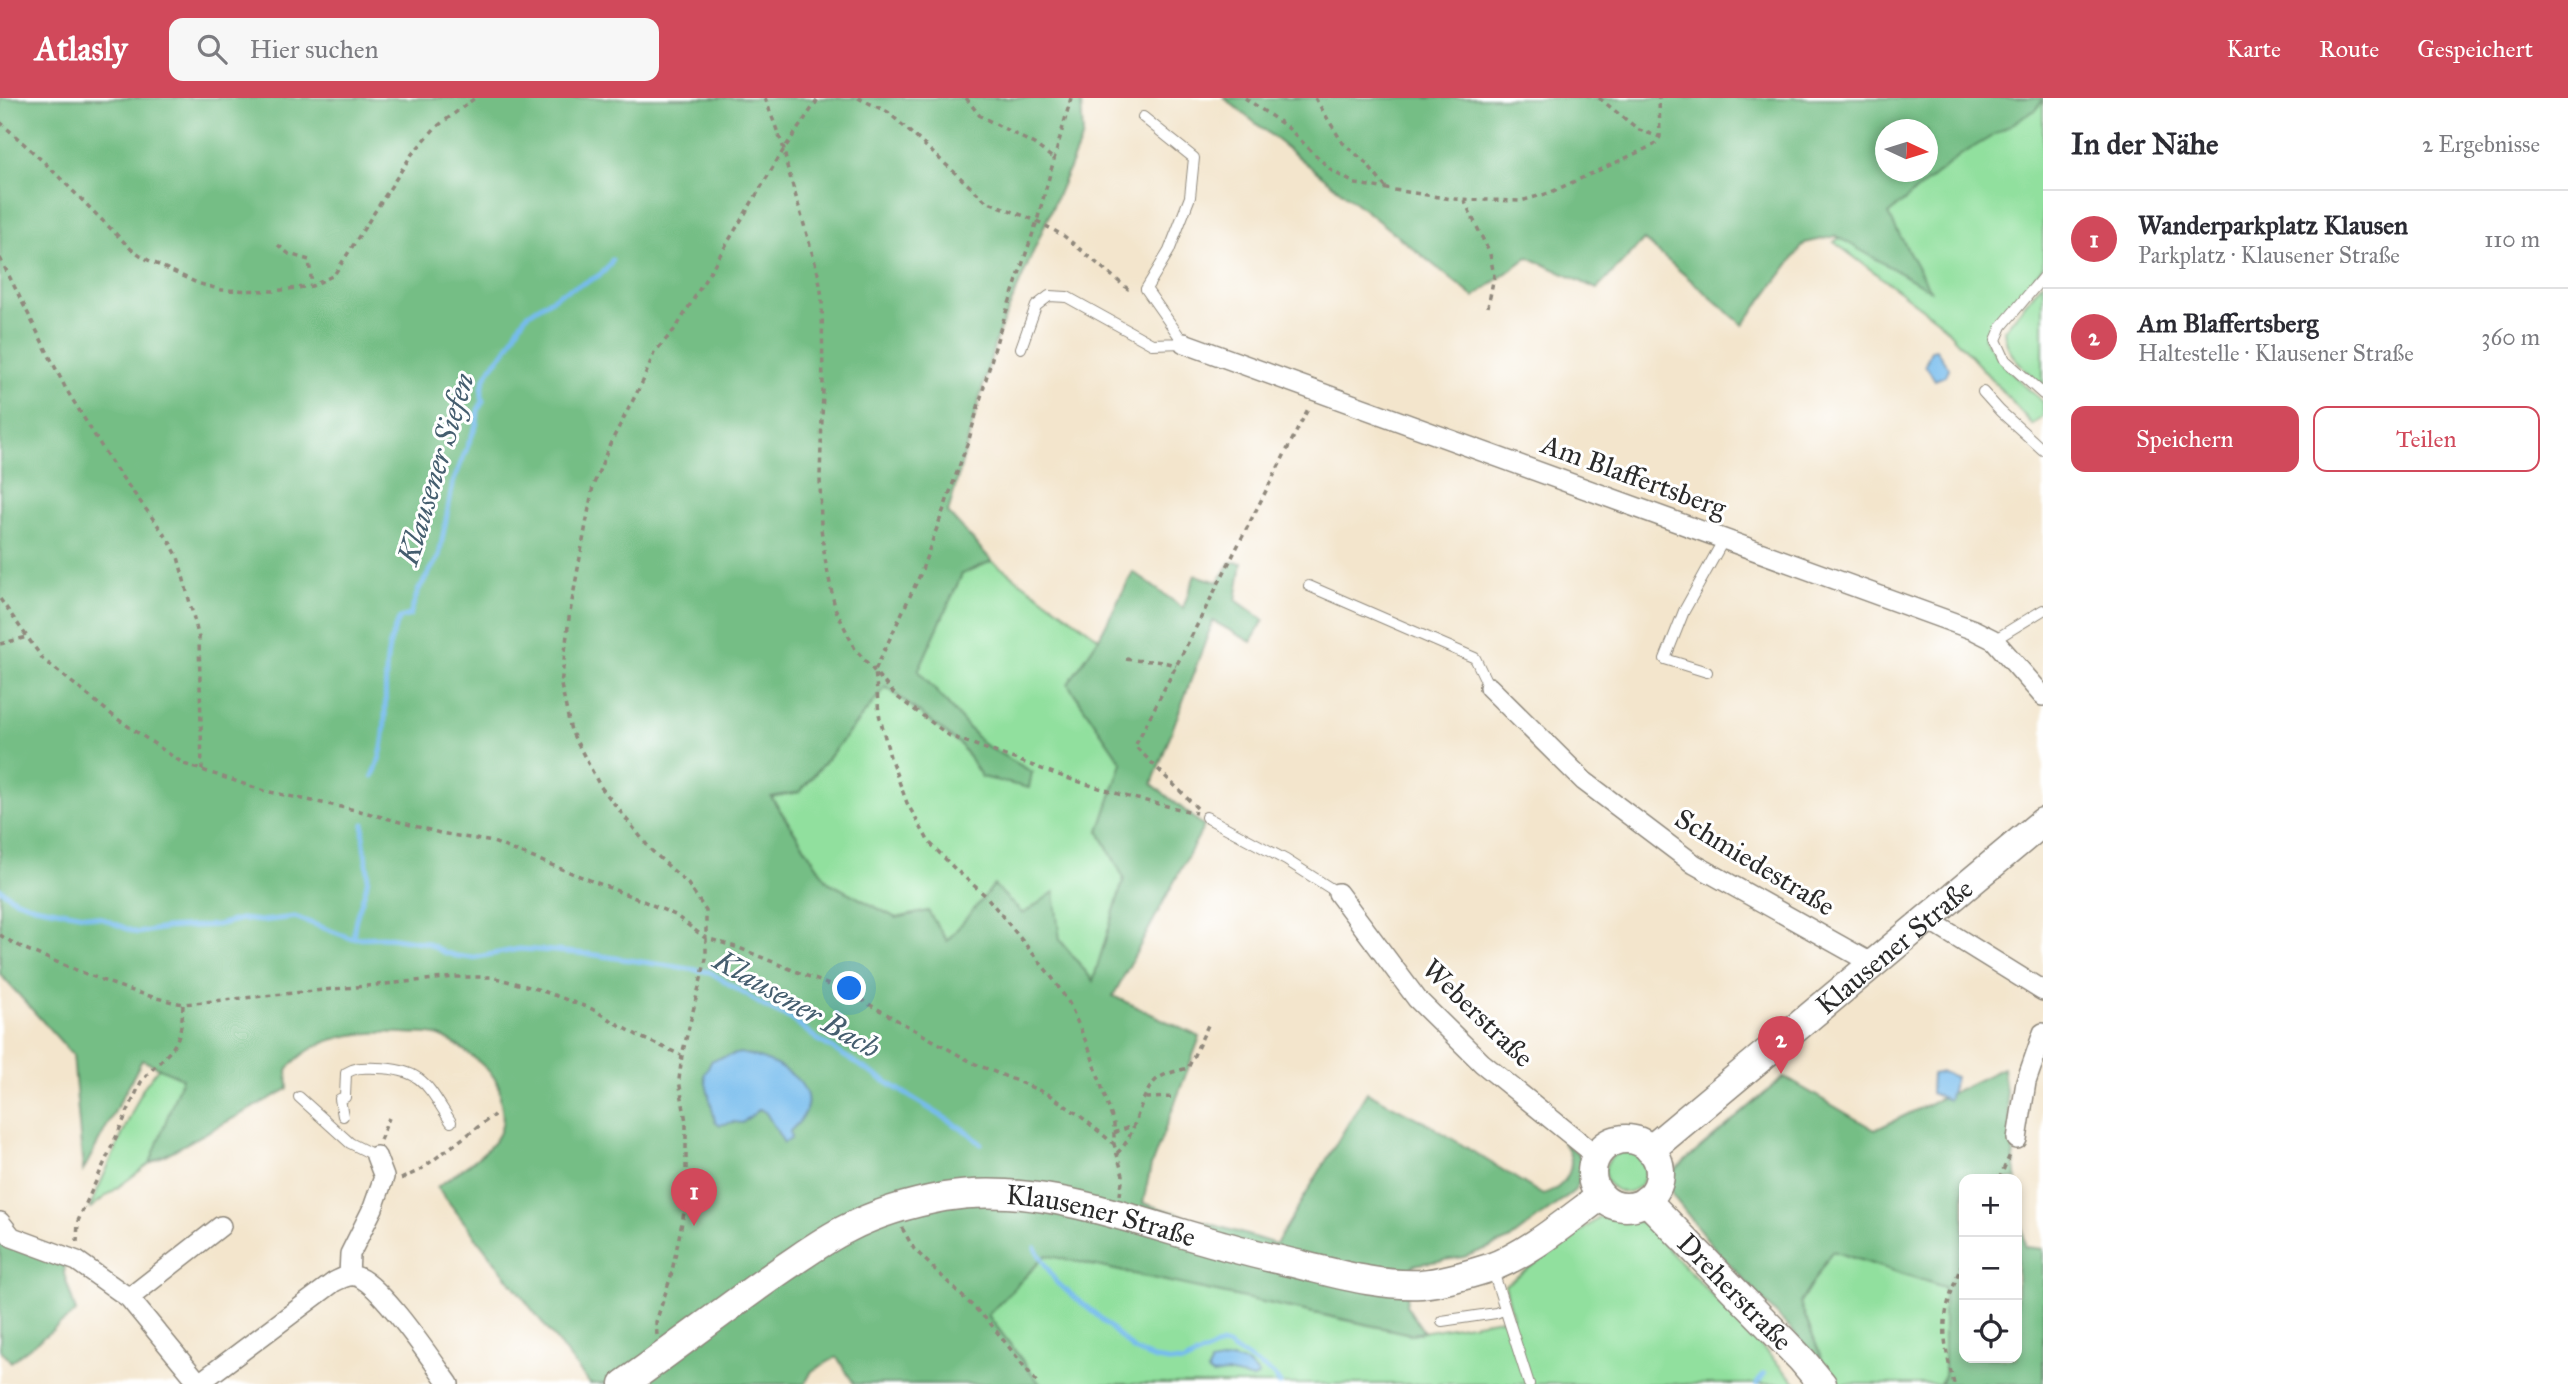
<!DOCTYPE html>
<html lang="de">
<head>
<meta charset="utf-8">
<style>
  body { margin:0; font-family:"IM FELL Great Primer",serif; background:#f7f7f7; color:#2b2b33 }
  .controls { position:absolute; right:21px; bottom:21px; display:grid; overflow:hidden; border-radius:14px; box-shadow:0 4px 10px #0003 }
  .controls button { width:63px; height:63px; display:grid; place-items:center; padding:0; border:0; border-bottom:2px solid #e1e1e2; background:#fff; color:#2b2b33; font:35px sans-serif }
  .compass { position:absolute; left:1875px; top:21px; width:63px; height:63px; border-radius:50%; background:#fff; box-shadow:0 4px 10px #0003; rotate:94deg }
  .you { position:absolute; left:850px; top:891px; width:24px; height:24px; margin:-18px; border:5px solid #fff; border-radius:50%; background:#1a73e8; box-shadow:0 0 0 10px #1a73e833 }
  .badge { display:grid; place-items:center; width:46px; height:46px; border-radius:50%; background:#d1495b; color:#fff; font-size:23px; font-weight:700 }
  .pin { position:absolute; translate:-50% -58px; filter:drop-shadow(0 2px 4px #0008) }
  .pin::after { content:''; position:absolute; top:37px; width:24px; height:21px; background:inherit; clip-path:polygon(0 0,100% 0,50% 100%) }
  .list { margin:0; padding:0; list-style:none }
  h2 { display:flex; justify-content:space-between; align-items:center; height:91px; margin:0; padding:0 28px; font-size:30px }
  h2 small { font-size:23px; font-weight:400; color:#7c7c81 }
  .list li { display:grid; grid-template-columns:46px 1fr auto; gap:21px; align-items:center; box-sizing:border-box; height:98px; padding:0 28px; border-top:2px solid #e1e1e2 }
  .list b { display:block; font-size:26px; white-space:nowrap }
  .list p { margin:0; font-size:23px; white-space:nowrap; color:#7c7c81 }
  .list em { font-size:23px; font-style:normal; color:#7c7c81 }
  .actions { display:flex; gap:14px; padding:21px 28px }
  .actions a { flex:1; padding:16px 0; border:2px solid #d1495b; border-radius:14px; text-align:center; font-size:24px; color:#d1495b }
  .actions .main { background:#d1495b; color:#fff }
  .icon { flex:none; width:38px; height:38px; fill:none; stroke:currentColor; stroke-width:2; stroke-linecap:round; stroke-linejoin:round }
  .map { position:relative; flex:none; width:2043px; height:1286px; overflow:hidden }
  header { display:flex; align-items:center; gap:42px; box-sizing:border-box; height:98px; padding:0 35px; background:#d1495b; color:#fff }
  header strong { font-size:33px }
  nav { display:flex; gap:38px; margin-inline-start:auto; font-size:24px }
  .search { width:490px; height:63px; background:#f7f7f7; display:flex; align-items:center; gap:18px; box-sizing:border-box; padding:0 24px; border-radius:14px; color:#7c7c81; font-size:26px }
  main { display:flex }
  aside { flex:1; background:#fff }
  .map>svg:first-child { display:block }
  .green { fill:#91e09e; stroke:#5e8664; stroke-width:2 }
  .forest { fill:#74be85; stroke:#507458; stroke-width:2; fill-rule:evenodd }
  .water { fill:#76bced; stroke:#50748c; stroke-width:2 }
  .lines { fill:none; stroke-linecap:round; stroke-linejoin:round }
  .stream { stroke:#76bced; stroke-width:5 }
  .lane-casing { stroke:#8f887c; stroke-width:12 }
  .street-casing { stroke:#8f887c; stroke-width:22 }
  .secondary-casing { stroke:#8f887c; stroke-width:31 }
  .path { stroke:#8f887c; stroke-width:3.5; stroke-dasharray:5 5; stroke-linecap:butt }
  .lane { stroke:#fff; stroke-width:10 }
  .street { stroke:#fff; stroke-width:19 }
  .secondary { stroke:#fff; stroke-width:28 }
  .labels { text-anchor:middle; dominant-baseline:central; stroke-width:6; stroke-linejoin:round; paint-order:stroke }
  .street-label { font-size:28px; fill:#2b2b2b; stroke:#fff }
  .water-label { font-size:30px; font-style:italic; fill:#455e6f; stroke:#fff }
</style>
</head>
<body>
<header>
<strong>Atlasly</strong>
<div class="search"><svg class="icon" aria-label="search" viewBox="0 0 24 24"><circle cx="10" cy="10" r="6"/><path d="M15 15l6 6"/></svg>Hier suchen</div>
<nav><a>Karte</a><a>Route</a><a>Gespeichert</a></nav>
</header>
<main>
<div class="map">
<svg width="2043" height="1286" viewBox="0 0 2043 1286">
  <rect width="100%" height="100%" fill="#fff"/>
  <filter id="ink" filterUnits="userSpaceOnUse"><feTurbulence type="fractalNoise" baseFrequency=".0143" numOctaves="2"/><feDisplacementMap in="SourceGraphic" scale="14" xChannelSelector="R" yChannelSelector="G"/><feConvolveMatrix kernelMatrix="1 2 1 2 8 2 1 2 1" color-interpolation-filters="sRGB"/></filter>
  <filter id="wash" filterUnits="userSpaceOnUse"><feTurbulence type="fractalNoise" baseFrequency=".00686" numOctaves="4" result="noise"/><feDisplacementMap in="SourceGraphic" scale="28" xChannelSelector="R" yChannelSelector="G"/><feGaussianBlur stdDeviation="1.57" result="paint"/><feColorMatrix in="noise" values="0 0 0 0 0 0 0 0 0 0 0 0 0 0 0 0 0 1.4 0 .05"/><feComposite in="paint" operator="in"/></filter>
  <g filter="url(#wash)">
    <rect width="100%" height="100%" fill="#f3e5cc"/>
    <!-- green -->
    <path class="green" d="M2024 0H2043V169L1984 239C2000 265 2020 284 2043 304V318L2033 327 1938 222 1834 144Z
      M2043 184V288C2026 273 2005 257 2004 232Z
      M992 463 1099 540 1068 586 1122 665 1099 734 1124 780 1093 883 1060 842 1023 817 947 843 896 820 828 784 771 698 800 694 886 589 960 646 982 679 1032 674 983 646 918 573 962 476Z
      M159 969 183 980 150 1065 89 1111 143 990Z
      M1605 1074a20 20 0 1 1 40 0a20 20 0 1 1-40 0Z
      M1608 1119 1630 1120 1644 1126 1797 1286H1040L988 1217 1046 1157 1410 1236 1513 1219 1505 1187 1599 1120Z
      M1832 1153 1944 1189V1277L1940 1286H1840L1824 1267 1800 1205Z"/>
    <!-- forest -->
    <path class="forest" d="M0 0H1083L1081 3 1083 38 997 238 948 415 992 463 962 476 918 573 983 646 1032 674 1029 690 982 679 960 646 886 589 800 694 771 699 828 784 896 820 928 813 947 843 994 787 1023 816 1054 794 1060 842 1093 883 1124 780 1099 734 1122 665 1068 586 1099 540 1133 474 1183 510 1195 477 1218 484 1231 464 1242 465 1236 502 1264 522 1251 544 1213 523 1152 686 1204 728 1113 898 1200 939 1151 1068 1143 1105 1276 1146 1367 994 1430 1027 1543 1097C1567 1090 1581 1064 1562 1044L1578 1055 1583 1066 1580 1083 1574 1093 1509 1142 1464 1159 1413 1167 1406 1207 1424 1234 1411 1236 1046 1157 988 1217 1040 1286H854L837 1259 812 1273 805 1286H590L437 1089C454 1076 488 1056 498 1038 505 1025 503 1014 500 1001 500 997 500 990 498 986 491 970 452 941 436 937 426 935 414 936 404 935 362 933 314 937 287 972L288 991 150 1065 182 980 142 962 83 1073 73 957 0 876Z
      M1224 0H2043V1L2037 11 1959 58 1888 116 1930 192 1836 138 1805 145 1743 227 1644 142 1597 191 1528 159 1474 199ZM1885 32H1927V74H1885Z
      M2003 970 2025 1149 2043 1151V1286H1940L1944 1277V1189L1832 1153 1800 1205 1824 1267 1716 1152 1673 1098 1670 1087 1671 1075 1784 979 1875 1032ZM1964 1081H2017V1260H1964Z
      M0 1137 65 1167 64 1176 76 1214 11 1264 0 1251Z"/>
    <!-- water -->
    <path class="water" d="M1936 251 1949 270 1945 278 1935 282 1925 267 1931 252Z
      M740 955C779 962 837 993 790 1033L791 1041 784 1045 766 1015 760 1011 742 1025 733 1024 720 1027 715 1023 704 977 712 962Z
      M1942 974 1955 979 1948 1002 1931 995 1932 976Z
      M1232 1261 1248 1266 1259 1277 1254 1281 1227 1275 1213 1277 1208 1274 1210 1265Z"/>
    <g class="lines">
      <!-- stream -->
      <path class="stream" d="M373 678C398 625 372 569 400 520L410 517 418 493 439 458 453 385 477 325 478 312 483 303C478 288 489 270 499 260 511 250 515 230 526 218 535 210 548 204 558 197 577 185 602 184 612 162
        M0 791 14 801 34 808 101 820 137 835 165 830 217 827 241 821 261 823 295 819 350 840 388 839 427 845 443 854 457 858 472 860 519 851 554 853 589 856 710 874 765 909 791 921 817 941 969 1035 981 1046
        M354 840C352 817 368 798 368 775 367 759 361 743 364 726
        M1035 1150 1057 1185 1099 1219 1134 1252 1155 1261 1182 1265 1220 1247 1228 1248 1273 1276 1280 1286
        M1757 1286 1764 1276"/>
    </g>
  </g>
  <g filter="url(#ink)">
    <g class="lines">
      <!-- lane casing -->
      <g class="lane-casing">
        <path id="lane" d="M1143 19 1194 60 1190 99 1169 153 1146 191 1184 245
          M2043 179 2002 228 1996 242 2005 262 2043 296
          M1021 250 1036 208 1049 198 1067 199 1152 246 1184 245
          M1983 294 2000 313 2043 352
          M1309 488 1475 560 1489 589
          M1994 542 2043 512
          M1707 574 1665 561 1684 513 1724 441
          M1206 719 1286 762 1338 795
          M299 999 350 1045 376 1058
          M343 1018 340 1001 345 999 346 975C357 968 365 970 377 970 424 971 428 989 451 1024
          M1492 1170 1529 1286
          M1442 1223 1496 1215 1505 1211"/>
      </g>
      <!-- street casing -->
      <g class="street-casing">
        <path id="street" d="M1184 245 1974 532 1994 542 2043 598
          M1489 589 1584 683 1694 766 1873 866
          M1338 795 1417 901 1482 965 1597 1058
          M1927 821 2043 893
          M2017 1041 2026 984 2043 935
          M0 1124 12 1139 77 1163 129 1200 199 1285
          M349 1178 350 1156 373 1110 384 1079 376 1058
          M129 1200 221 1128
          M198 1286 334 1184C340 1181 348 1177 355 1178 379 1183 433 1264 449 1286"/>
      </g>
      <!-- secondary casing -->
      <g class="secondary-casing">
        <g id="secondary">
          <circle cx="1626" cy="1075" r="34"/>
          <path id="s1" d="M1650 1052 2043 724"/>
          <path id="s2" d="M1646 1102 1802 1262 1822 1286"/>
          <path id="s3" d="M624 1286C678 1248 730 1207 784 1170 805 1156 825 1141 848 1130 877 1115 912 1105 944 1099 1038 1083 1133 1123 1222 1147 1249 1155 1277 1161 1305 1168 1342 1177 1381 1188 1421 1186 1443 1184 1467 1177 1489 1170 1527 1157 1568 1122 1601 1098"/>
        </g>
      </g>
      <!-- path -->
      <path class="path" d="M765 0 784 51 787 68 818 175 822 199 823 292 820 378 821 430 825 461 835 510 855 551 896 598 950 638 1067 680 1125 698 1196 715
        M858 0 888 14 986 103 1037 123 1064 138 1128 191H1133
        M966 0 980 18 1034 46 1054 61
        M1071 0 1037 123 999 235 969 341 920 477 875 572 879 616 890 659 907 705 929 744 955 771 986 798 1051 878 1069 905 1090 953 1114 1026V1046L1123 1077 1120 1097
        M1245 0 1287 29 1332 73 1356 86 1452 101 1521 103 1549 95 1654 47 1660 39 1659 0
        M1315 0 1342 44 1364 63 1387 91
        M1599 0 1639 32 1660 39
        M0 24 46 66 131 151 148 162 197 185 222 192 274 193 312 188 334 177 412 56 435 30 475 0
        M1464 102 1490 156 1494 178 1488 209
        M278 147 289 156 309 162 312 188
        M0 160 66 291 113 367 168 441 178 459 199 540 202 672
        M0 501 43 561 116 620 184 666 265 693 360 713 440 735 493 744 648 805 675 817 704 839 739 850 851 896 973 965 1048 996 1079 1017 1114 1046
        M0 546 27 539
        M1126 561C1144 564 1160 561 1176 568
        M1197 710 1135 648 1309 309
        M0 837C20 850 42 858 64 867 103 883 141 898 183 906L456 879H492L537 891 592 911 642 940 681 957
        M1146 1000 1175 999
        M1114 1035 1134 1027
        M380 1042 389 1020
        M1117 1055C1138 1037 1136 1002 1156 982 1164 975 1178 973 1188 970L1209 925
        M401 1081 420 1072 494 1017
        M1999 1081 2011 1055
        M902 1130 914 1151 990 1225 1038 1286
        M77 1144 78 1123 141 984C169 950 181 956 183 906
        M657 1237 656 1224 671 1178 686 1105V1024L679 982 682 957 706 861V813L688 786 651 752 600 688 571 633 561 587 569 520 593 388 609 348 643 283 654 255 676 230 784 51 819 0
        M1954 1286C1939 1229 1942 1215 1964 1161"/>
      <!-- lane -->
      <use href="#lane" class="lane"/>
      <!-- street -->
      <use href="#street" class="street"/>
      <!-- secondary -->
      <use href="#secondary" class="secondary"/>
    </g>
  </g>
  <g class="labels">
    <!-- street labels -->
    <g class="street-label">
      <text transform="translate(1634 378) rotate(20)">Am Blaffertsberg</text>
      <text transform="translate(1755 764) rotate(31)">Schmiedestraße</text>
      <text stroke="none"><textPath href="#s1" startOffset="318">Klausener Straße</textPath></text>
      <text transform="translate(1478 915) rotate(44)">Weberstraße</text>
      <text stroke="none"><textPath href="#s3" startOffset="534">Klausener Straße</textPath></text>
      <text stroke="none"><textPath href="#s2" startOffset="128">Dreherstraße</textPath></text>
    </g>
    <!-- water labels -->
    <g class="water-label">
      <text transform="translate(436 371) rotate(-73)">Klausener Siefen</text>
      <text transform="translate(797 906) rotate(30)">Klausener Bach</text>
    </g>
  </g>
</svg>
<div class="controls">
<button>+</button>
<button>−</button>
<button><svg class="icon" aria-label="locate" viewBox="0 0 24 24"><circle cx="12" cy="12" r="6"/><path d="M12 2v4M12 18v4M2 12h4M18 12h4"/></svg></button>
</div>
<svg class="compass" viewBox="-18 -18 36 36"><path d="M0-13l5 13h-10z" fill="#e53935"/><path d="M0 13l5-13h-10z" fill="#7c7c81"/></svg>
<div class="you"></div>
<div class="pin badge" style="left:694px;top:1128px">1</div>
<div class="pin badge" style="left:1781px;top:976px">2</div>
</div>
<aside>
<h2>In der Nähe<small>2 Ergebnisse</small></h2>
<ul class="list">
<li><span class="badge">1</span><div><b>Wanderparkplatz Klausen</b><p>Parkplatz · Klausener Straße</p></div><em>110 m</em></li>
<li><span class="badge">2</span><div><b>Am Blaffertsberg</b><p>Haltestelle · Klausener Straße</p></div><em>360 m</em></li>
</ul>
<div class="actions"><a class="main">Speichern</a><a>Teilen</a></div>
</aside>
</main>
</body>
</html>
